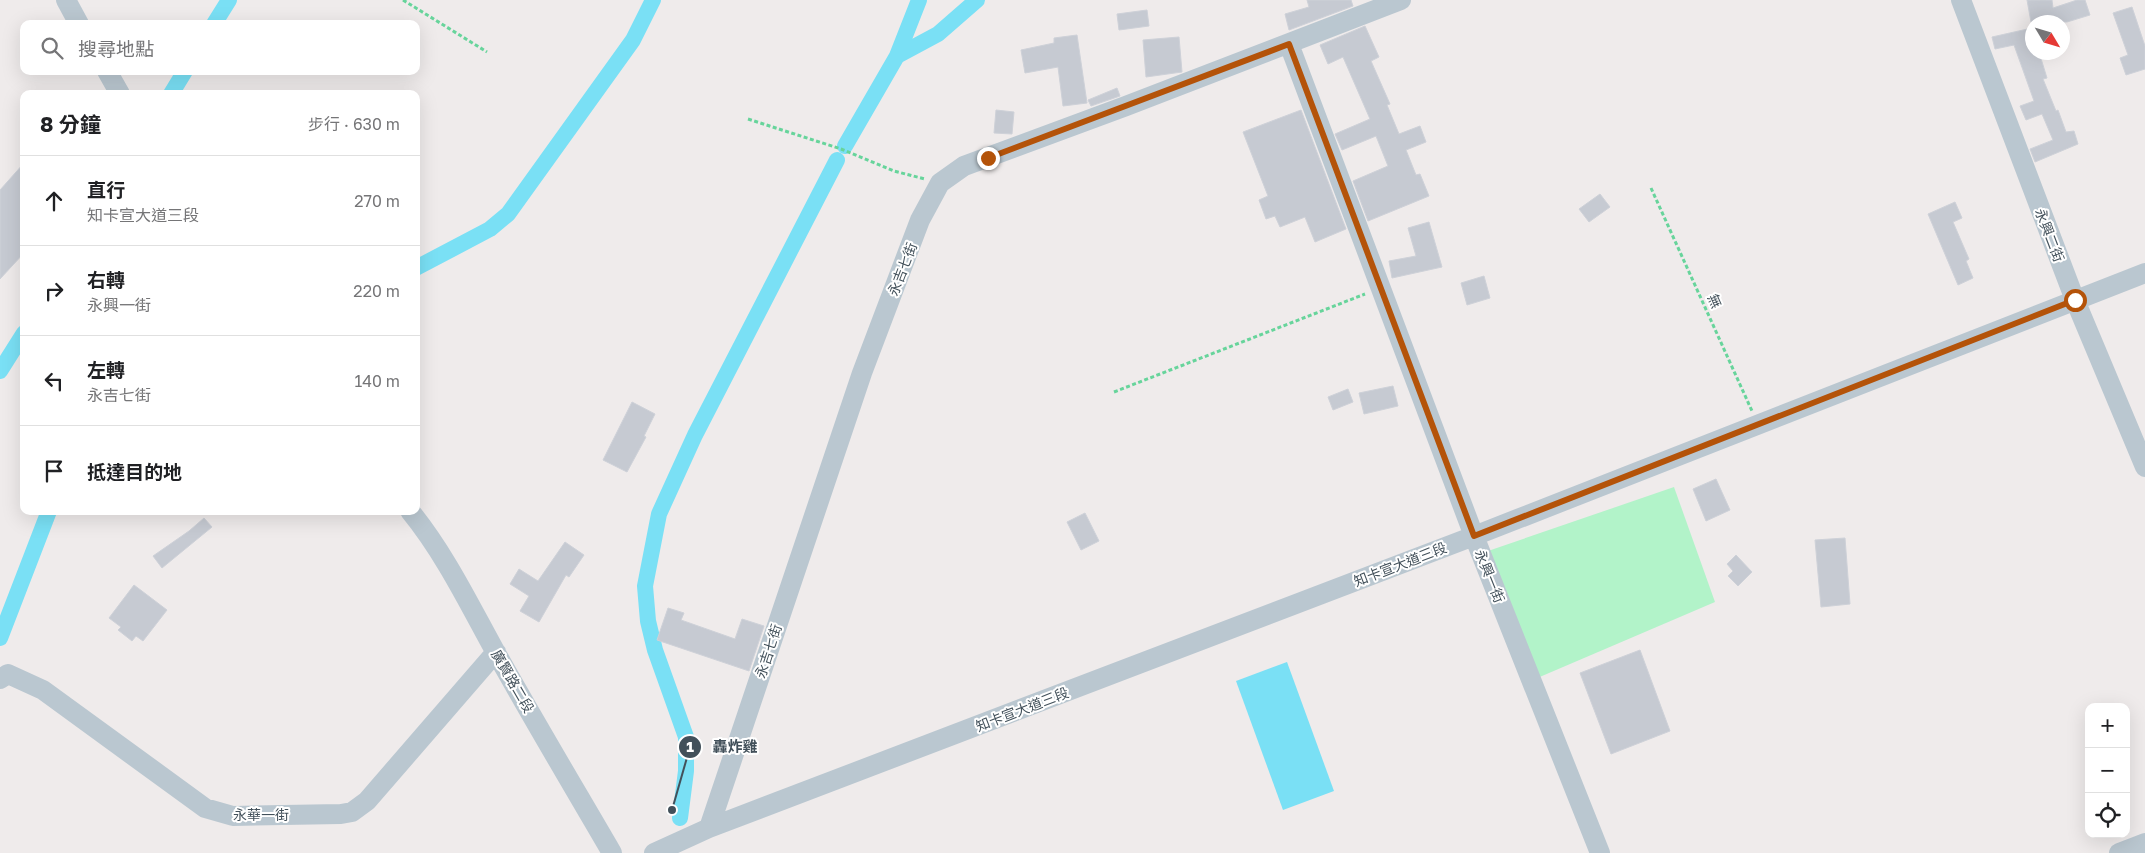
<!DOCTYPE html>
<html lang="zh-TW">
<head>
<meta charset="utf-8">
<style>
  body { margin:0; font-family:"Golos Text","Noto Sans TC",sans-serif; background:#f6f6f6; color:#202124 }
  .controls { position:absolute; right:15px; bottom:15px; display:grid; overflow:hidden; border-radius:10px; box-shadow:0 5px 20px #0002 }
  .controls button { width:45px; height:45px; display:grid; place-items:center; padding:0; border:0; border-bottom:1px solid #e0e0e0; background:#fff; color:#202124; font:25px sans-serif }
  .compass { position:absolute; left:2025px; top:15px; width:45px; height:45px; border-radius:50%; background:#fff; box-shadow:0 5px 20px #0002; rotate:128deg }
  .stop { position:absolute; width:15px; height:15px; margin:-11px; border:4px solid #b45309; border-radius:50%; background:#fff }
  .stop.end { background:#b45309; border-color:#fff; box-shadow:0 1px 5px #0008 }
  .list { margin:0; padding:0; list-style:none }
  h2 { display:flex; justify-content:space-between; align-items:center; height:65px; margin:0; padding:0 20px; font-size:21px }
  h2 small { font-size:16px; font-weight:400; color:#757577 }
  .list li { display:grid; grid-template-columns:32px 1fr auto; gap:15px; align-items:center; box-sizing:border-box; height:90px; padding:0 20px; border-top:1px solid #e0e0e0 }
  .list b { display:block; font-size:19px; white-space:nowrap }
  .list p { margin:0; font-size:16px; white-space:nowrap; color:#757577 }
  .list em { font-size:16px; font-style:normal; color:#757577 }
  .icon { flex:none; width:28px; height:28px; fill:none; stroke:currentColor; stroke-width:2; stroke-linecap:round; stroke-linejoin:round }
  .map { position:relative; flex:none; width:2145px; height:853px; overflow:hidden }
  .search { position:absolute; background:#fff; box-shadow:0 5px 20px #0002; left:20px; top:20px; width:400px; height:55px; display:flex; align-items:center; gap:12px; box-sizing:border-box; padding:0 18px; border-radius:10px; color:#757577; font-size:19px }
  .panel { position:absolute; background:#fff; box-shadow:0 5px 20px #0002; left:20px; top:90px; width:400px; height:425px; border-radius:10px }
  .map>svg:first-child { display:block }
  .green { fill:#b2f3c9 }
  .water { fill:#7ae0f5 }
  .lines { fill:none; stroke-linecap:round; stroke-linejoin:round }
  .canal { stroke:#7ae0f5; stroke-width:16 }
  .building { fill:#c6cad2; stroke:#ced1d8 }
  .path { stroke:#67d49b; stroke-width:3; stroke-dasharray:4 2.5; stroke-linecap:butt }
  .minor { stroke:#bac7d0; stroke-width:20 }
  .route { stroke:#b45309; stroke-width:6 }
  .labels { text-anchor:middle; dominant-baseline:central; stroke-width:4; stroke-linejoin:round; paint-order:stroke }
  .street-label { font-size:14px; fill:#42505a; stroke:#fff }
  .leader { fill:none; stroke:#42505a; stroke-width:2 }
  .callout-dot { fill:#42505a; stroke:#fff; stroke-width:2 }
  .mark-label { font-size:15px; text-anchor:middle; font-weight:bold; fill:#fff }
  .callout-label { font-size:15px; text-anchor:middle; font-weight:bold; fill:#42505a; stroke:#fff; stroke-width:4; stroke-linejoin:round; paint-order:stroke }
</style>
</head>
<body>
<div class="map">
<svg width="2145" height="853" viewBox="0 0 2145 853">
  <rect width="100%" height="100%" fill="#efebeb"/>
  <!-- green -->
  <path class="green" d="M1674 487 1715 602 1535 679 1488 551Z"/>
  <!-- water -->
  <path class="water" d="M1287 662 1334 791 1283 810 1236 681Z"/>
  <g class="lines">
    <!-- canal -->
    <path class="canal" d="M214 24 229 0
      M897 56 938 34 977 0
      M171 94 185 71
      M845 146 897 56 919 0
      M416 268 490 229 508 214 633 40 653 0
      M0 371 24 333
      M0 638 49 511
      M680 818 686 771V737L655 650 648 621 645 586 659 514 695 435 837 160"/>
  </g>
  <!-- building -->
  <path class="building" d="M1307 0H1351L1353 6 1289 30 1285 14 1309 7Z
    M2027 0H2052L2053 8 2077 0H2085L2090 15 2067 22H2031Z
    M2132 7 2145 46V69L2126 75 2120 58 2128 55 2113 13Z
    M1147 10 1149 26 1119 30 1117 14Z
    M1365 26 1379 57 1371 61 1390 104 1387 105 1399 134 1420 126 1426 142 1406 150 1416 175 1420 174 1429 196 1368 221 1353 181 1388 166 1376 136 1342 150 1335 134 1370 119 1343 57 1328 64 1320 45Z
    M2032 28V52H2039L2047 78 2043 79 2056 111 2058 110 2066 132 2074 131 2078 144 2035 162 2030 149 2053 140 2042 114 2026 120 2020 106 2034 101 2014 45 1995 49 1992 37Z
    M1077 35 1087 103 1063 106 1058 67 1025 73 1021 50 1054 43V38Z
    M1179 37 1182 72 1146 77 1143 40Z
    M1117 88 1120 96 1091 106 1088 100Z
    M996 110 1014 112 1012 134 994 133Z
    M1301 110 1346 229 1315 242 1305 217 1280 227 1275 216 1266 219 1259 200 1268 196 1243 132Z
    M24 163V253L0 279V190Z
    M1600 194 1610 207 1589 222 1579 209Z
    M1955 202 1962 218 1953 222 1969 259 1966 261 1973 278 1958 285 1928 214Z
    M1429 222 1442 267 1392 278 1389 261 1416 256 1408 228Z
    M1484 276 1490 298 1467 305 1461 283Z
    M1393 386 1398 406 1364 414 1359 393Z
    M1348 389 1353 402 1333 410 1328 397Z
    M632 402 655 414 644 436 646 437 627 472 603 460Z
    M1716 479 1730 510 1706 521 1693 489Z
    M1085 513 1099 541 1081 550 1067 522Z
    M204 518 212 527 162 568 153 556 189 531Z
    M1845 538 1850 604 1821 607 1815 540Z
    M565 542 584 555 569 577 566 575 539 622 520 611 529 596 510 584 519 569 538 581Z
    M1736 555 1752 572 1738 586 1728 576 1733 571 1727 564Z
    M134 585 167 610 143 641 136 636 132 641 118 630 121 627 109 618Z
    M668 608 684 613 681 620 735 639 742 619 764 626 749 671 657 640Z
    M1640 650 1670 731 1611 754 1580 673Z"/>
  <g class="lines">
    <!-- path -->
    <path class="path" d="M403 0 487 52
      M748 119 841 149 894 171 925 179
      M1651 188 1752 411
      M1114 392 1365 294"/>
    <!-- minor -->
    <path class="minor" d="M66 0 79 24
      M1961 0 2075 300 2145 467
      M1289 44 1474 536 1600 853
      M107 71 120 94
      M410 511C445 554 469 604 495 651 533 719 573 786 612 853
      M0 679 8 674 43 690 205 808 233 816 341 814 352 812 367 801 496 652
      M709 828 862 373 920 220 940 183 964 166 1126 106 1401 0
      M654 853 709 828 1474 536 2145 273
      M2119 853 2145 843"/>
  </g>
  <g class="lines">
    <!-- route -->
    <path class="route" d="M988 158 1289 44 1474 536 2075 300"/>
  </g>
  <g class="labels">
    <!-- street labels -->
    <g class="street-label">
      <text transform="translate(2050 235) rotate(69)">永興二街</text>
      <text transform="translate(902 269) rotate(-69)">永吉七街</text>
      <text transform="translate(1715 301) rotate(66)">無</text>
      <text transform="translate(1400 564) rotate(-21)">知卡宣大道三段</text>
      <text transform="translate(1490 576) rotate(68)">永興一街</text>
      <text transform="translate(768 651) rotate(-72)">永吉七街</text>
      <text transform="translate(513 681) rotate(60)">廣賢路二段</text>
      <text transform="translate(1022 709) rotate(-21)">知卡宣大道三段</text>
      <text x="261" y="814">永華一街</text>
    </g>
  </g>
  <!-- callouts -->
  <path class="leader" d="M672 810L690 747"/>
  <g class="callout-dot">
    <circle cx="672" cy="810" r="5"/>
    <circle cx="690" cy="747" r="12"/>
  </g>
  <g class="mark-label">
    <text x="690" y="752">1</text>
  </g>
  <g class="callout-label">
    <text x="735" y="752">轟炸雞</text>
  </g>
</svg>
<div class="controls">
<button>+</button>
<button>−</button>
<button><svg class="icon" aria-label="locate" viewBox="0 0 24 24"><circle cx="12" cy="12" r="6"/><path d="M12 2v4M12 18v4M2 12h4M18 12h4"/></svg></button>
</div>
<svg class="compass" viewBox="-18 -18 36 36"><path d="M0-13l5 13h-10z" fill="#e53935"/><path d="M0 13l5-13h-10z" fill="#757577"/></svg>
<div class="stop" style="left:2075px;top:300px"></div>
<div class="stop end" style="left:988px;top:158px"></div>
<div class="search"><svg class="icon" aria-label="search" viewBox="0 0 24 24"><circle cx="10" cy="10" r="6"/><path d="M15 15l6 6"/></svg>搜尋地點</div>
<section class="panel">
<h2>8 分鐘<small>步行 · 630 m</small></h2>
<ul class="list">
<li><svg class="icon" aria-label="ahead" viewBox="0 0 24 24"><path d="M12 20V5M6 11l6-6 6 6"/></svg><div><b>直行</b><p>知卡宣大道三段</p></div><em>270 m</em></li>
<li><svg class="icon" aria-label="right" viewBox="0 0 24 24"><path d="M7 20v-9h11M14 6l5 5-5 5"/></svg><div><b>右轉</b><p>永興一街</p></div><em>220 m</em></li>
<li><svg class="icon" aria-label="left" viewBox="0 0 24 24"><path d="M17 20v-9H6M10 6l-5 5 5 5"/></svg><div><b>左轉</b><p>永吉七街</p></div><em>140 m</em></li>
<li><svg class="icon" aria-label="arrive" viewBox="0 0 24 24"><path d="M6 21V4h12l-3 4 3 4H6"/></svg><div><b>抵達目的地</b></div></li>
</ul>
</section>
</div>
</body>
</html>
